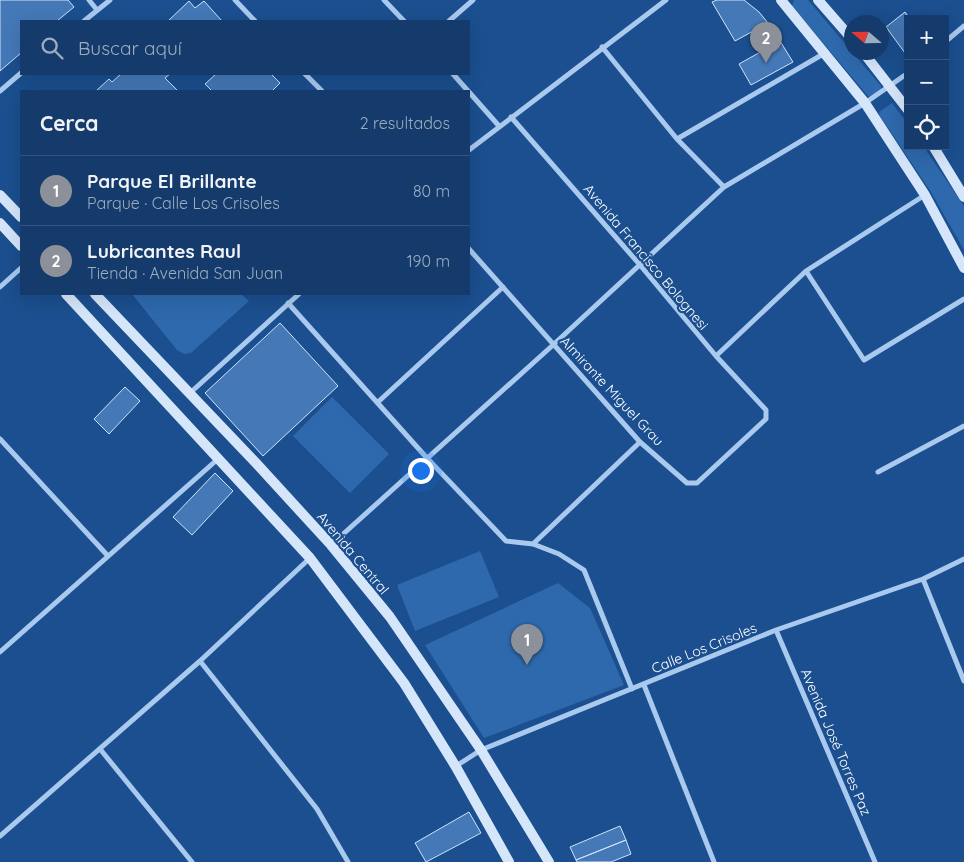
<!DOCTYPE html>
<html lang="es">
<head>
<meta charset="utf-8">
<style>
  body { margin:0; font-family:Quicksand,sans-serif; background:#1d4271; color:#f1f3f6 }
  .controls { position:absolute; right:15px; top:15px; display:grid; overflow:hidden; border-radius:0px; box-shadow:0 5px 20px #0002 }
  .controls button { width:45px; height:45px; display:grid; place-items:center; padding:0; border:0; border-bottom:1px solid #33557e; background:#143b6b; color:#f1f3f6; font:25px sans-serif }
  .compass { position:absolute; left:844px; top:15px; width:45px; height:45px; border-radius:50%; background:#143b6b; box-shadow:0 5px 20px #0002; rotate:290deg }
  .you { position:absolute; left:420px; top:470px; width:18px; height:18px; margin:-12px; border:4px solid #fff; border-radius:50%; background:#1a73e8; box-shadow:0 0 0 8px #1a73e833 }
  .badge { display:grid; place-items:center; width:32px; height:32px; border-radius:50%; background:#8c9099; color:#fff; font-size:16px; font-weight:700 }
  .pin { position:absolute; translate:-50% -41px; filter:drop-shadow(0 1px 2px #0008) }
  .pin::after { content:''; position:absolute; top:26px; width:18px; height:15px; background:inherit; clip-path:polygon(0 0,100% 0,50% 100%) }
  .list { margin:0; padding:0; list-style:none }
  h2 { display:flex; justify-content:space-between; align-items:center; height:65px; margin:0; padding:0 20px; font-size:21px }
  h2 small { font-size:16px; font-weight:400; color:#9dadc1 }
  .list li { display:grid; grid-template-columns:32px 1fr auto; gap:15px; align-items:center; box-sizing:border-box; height:70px; padding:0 20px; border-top:1px solid #33557e }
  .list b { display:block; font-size:19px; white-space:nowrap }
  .list p { margin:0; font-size:16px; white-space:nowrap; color:#9dadc1 }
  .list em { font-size:16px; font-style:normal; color:#9dadc1 }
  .icon { flex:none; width:28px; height:28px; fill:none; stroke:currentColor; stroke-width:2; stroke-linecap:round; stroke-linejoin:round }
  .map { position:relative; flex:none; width:964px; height:862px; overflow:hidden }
  .search { position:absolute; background:#143b6b; box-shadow:0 5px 20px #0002; left:20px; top:20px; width:450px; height:55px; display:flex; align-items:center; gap:12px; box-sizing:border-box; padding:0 18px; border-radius:0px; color:#9dadc1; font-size:19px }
  .panel { position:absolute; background:#143b6b; box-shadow:0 5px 20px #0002; left:20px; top:90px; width:450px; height:205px; border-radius:0px }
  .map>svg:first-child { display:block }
  .green { fill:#2e69ad }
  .building { fill:#4478b7; stroke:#cfe3fa }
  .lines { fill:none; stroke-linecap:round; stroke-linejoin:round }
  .street { stroke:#a9c9ee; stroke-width:5 }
  .secondary { stroke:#d6e6fa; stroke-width:10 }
  .labels { text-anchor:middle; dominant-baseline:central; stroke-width:4.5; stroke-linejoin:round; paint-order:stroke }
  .street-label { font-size:14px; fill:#fff; stroke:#1b4f8f }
</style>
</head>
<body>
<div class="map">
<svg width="964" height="862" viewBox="0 0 964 862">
  <rect width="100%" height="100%" fill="#1b4f8f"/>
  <!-- green -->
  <path class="green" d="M794 0H808L881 86V90L871 97 868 96 792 6Z
    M892 103 908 124V146H923L964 206V250L931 192 880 116 879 112Z
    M132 294H241L249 301 191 353 184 354 177 350Z
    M332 397 389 454 350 493 293 436Z
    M480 551 499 597 415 631 397 585Z
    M558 583 590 608 624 685 484 738 425 645Z"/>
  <!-- building -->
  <path class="building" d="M0 0H68L74 7 57 21H21V53L0 71Z
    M717 0H744L759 12 768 23 735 41 712 2Z
    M189 1 195 8 204 1 222 21H168Z
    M905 12 910 19H908V50L905 53 886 27Z
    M780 41 793 62 751 85 739 64Z
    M121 74H170L165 78 178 91H96L109 79 112 82Z
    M216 74H271L280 83 272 91H212L205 84Z
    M280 323 338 386 263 456 205 393Z
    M125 387 140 401 109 434 94 419Z
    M215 473 233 491 192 535 173 517Z
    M469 812 481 833 426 862 415 843Z
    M620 826 626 840 576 860 570 847Z
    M626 840 631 854 611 862H577L576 860Z"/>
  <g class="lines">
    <!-- street -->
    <path class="street" d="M89 0 97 10
      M235 0 255 21
      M384 0 404 21
      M84 21 110 0
      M449 21 473 0
      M945 42 964 26
      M602 47 677 139 724 187
      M305 74 322 91
      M453 74 468 91
      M0 91 21 73
      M469 92 499 126
      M677 139 825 53
      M469 150 666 0
      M469 249 640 442 687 483H697L766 419V410L716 356 640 265 511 117
      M806 271 864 360 964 299
      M0 287 21 268
      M288 303 426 457 506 541 533 544 559 554 584 570 632 689
      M716 356 806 271 925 195
      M190 393 299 294
      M378 402 503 287
      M0 439 108 556
      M878 472 964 426
      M533 544 640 442
      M331 545 553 345 724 187 865 103 908 73
      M923 579 964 681
      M776 630 875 862
      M0 652 219 458
      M200 661 317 809 348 862
      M644 685 714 862
      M100 749 192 862
      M456 766 481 750 776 630 923 579 964 559
      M0 836 200 661 310 558"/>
    <!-- secondary -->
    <path class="secondary" d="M781 0 865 103 925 195 964 268
      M818 0 852 39
      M863 52 908 110
      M933 146 964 197
      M0 195 21 217
      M0 223 21 246
      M66 294 310 558 404 683 456 767 509 862
      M95 294 256 463 331 545 390 617 481 750 549 862"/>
  </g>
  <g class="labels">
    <!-- street labels -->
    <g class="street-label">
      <text transform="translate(646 257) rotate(50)">Avenida Francisco Bolognesi</text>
      <text transform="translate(612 391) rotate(47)">Almirante Miguel Grau</text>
      <text transform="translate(353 553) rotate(50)">Avenida Central</text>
      <text transform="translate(704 648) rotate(-22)">Calle Los Crisoles</text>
      <text transform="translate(836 742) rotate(67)">Avenida José Torres Paz</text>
    </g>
  </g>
</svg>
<div class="controls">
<button>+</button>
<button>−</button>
<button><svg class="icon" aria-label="locate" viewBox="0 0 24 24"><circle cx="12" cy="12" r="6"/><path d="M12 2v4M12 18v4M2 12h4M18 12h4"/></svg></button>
</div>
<svg class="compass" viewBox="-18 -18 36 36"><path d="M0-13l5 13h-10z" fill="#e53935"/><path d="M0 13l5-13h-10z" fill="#9dadc1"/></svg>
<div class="you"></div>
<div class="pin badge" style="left:527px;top:665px">1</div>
<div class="pin badge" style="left:766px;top:63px">2</div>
<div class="search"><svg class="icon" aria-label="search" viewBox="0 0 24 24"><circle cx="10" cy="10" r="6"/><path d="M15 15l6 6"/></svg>Buscar aquí</div>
<section class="panel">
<h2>Cerca<small>2 resultados</small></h2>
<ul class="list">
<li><span class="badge">1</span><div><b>Parque El Brillante</b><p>Parque · Calle Los Crisoles</p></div><em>80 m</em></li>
<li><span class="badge">2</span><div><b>Lubricantes Raul</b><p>Tienda · Avenida San Juan</p></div><em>190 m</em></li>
</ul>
</section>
</div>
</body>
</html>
